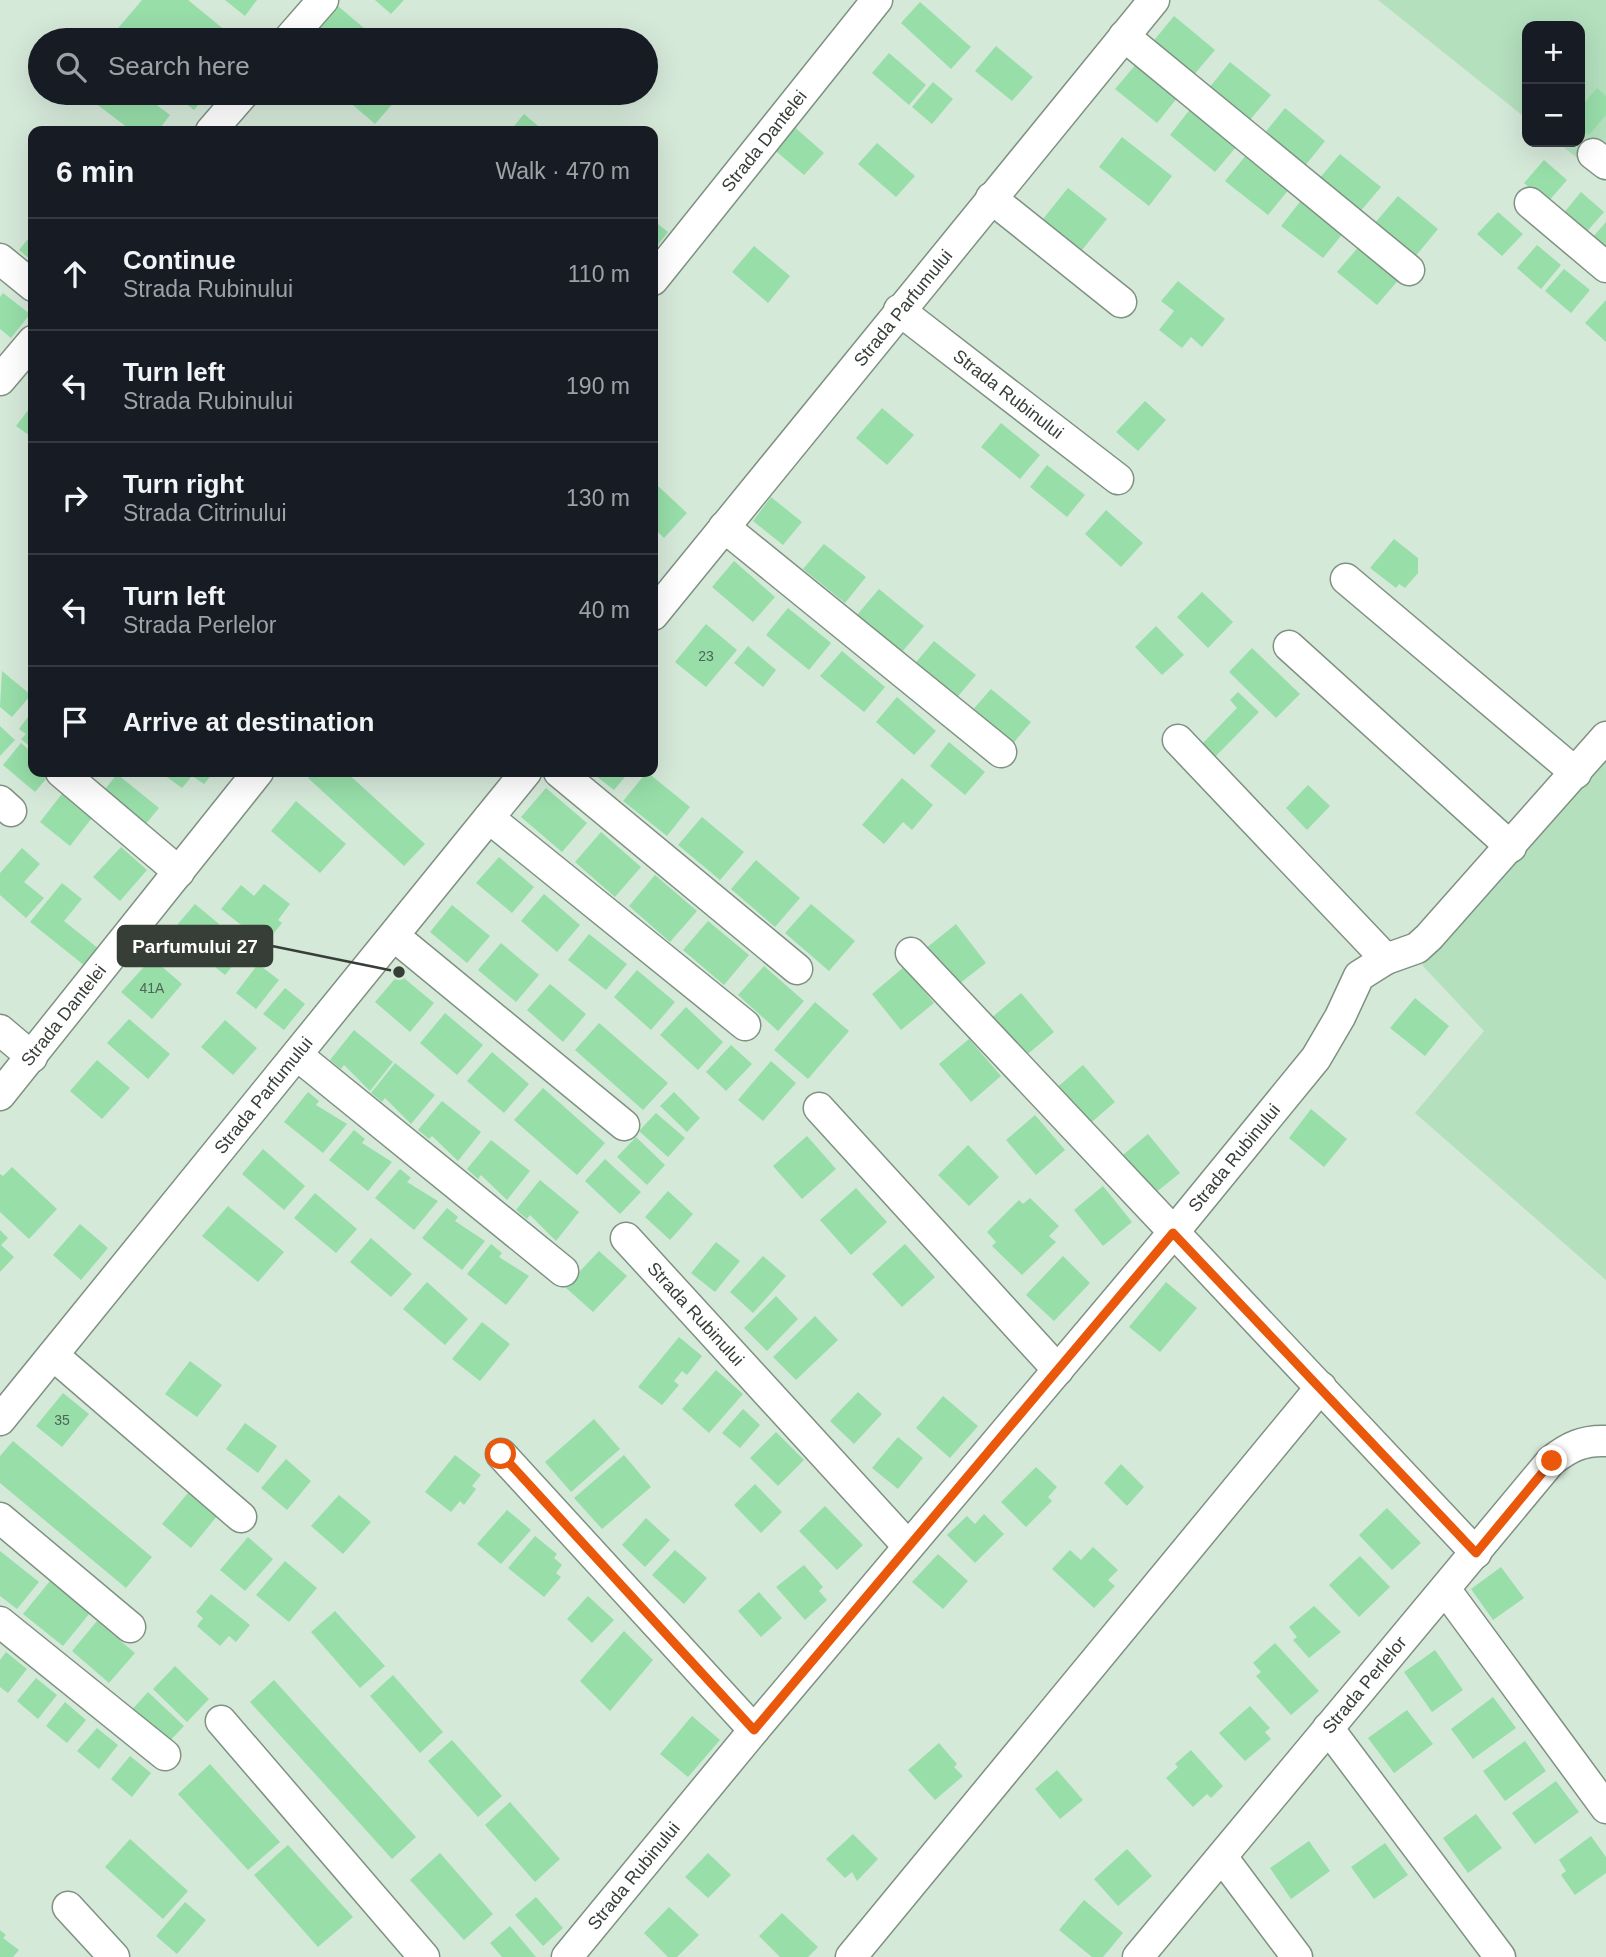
<!DOCTYPE html>
<html lang="en">
<head>
<meta charset="utf-8">
<style>
  body { margin:0; font-family:Arial,sans-serif; background:#20242c; color:#f1f3f6 }
  .controls { position:absolute; right:21px; top:21px; display:grid; overflow:hidden; border-radius:14px; box-shadow:0 7px 28px #0002 }
  .controls button { width:63px; height:63px; display:grid; place-items:center; padding:0; border:0; border-bottom:2px solid #363941; background:#171b24; color:#f1f3f6; font:35px sans-serif }
  .stop { position:absolute; width:21px; height:21px; margin:-16px; border:5px solid #ea580c; border-radius:50%; background:#fff }
  .stop.end { background:#ea580c; border-color:#fff; box-shadow:0 2px 7px #0008 }
  .list { margin:0; padding:0; list-style:none }
  h2 { display:flex; justify-content:space-between; align-items:center; height:91px; margin:0; padding:0 28px; font-size:30px }
  h2 small { font-size:23px; font-weight:400; color:#9ea1a6 }
  .list li { display:grid; grid-template-columns:46px 1fr auto; gap:21px; align-items:center; box-sizing:border-box; height:112px; padding:0 28px; border-top:2px solid #363941 }
  .list b { display:block; font-size:26px; white-space:nowrap }
  .list p { margin:0; font-size:23px; white-space:nowrap; color:#9ea1a6 }
  .list em { font-size:23px; font-style:normal; color:#9ea1a6 }
  .icon { flex:none; width:38px; height:38px; fill:none; stroke:currentColor; stroke-width:2; stroke-linecap:round; stroke-linejoin:round }
  .map { position:relative; flex:none; width:1606px; height:1957px; overflow:hidden }
  .search { position:absolute; background:#171b24; box-shadow:0 7px 28px #0002; left:28px; top:28px; width:630px; height:77px; display:flex; align-items:center; gap:18px; box-sizing:border-box; padding:0 24px; border-radius:38px; color:#9ea1a6; font-size:26px }
  .panel { position:absolute; background:#171b24; box-shadow:0 7px 28px #0002; left:28px; top:126px; width:630px; height:651px; border-radius:14px }
  .map>svg:first-child { display:block }
  .green { fill:#b4e0be }
  .building { fill:#97dea9 }
  .lines { fill:none; stroke-linecap:round; stroke-linejoin:round }
  .minor-casing { stroke:#7f9182; stroke-width:33 }
  .minor { stroke:#fff; stroke-width:30 }
  .route { stroke:#ea580c; stroke-width:9 }
  .labels { text-anchor:middle; dominant-baseline:central; stroke-width:5; stroke-linejoin:round; paint-order:stroke }
  .number-label { font-size:14px; fill:#4e6654 }
  .street-label { font-size:18px; fill:#363e37; stroke:#d5e9d9 }
  .leader { fill:none; stroke:#363e37; stroke-width:2.5 }
  .callout-dot { fill:#363e37; stroke:#d5e9d9; stroke-width:2.5 }
  .callout { fill:#363e37; stroke:#363e37; stroke-width:2.5 }
  .callout-label { font-size:19px; text-anchor:middle; font-weight:bold; fill:#fff }
</style>
</head>
<body>
<div class="map">
<svg width="1606" height="1957" viewBox="0 0 1606 1957">
  <rect width="100%" height="100%" fill="#d5e9d9"/>
  <!-- green -->
  <path class="green" d="M1378 0H1606V181L1557 142H1580V26H1527V119Z
    M1606 741V1280L1415 1113 1484 1031 1422 965Z"/>
  <!-- building -->
  <path class="building" d="M142 0H188L237 40H108Z
    M225 0H257L245 16Z
    M375 0H404L391 14Z
    M920 2 971 47 951 69 901 23Z
    M338 6 378 40H309Z
    M1174 16 1215 50 1192 77 1151 44Z
    M996 46 1033 77 1012 101 975 71Z
    M889 53 926 85 909 105 872 73Z
    M1230 62 1271 95 1249 121 1209 88Z
    M1137 63 1178 97 1157 123 1115 89Z
    M933 82 953 99 932 124 912 107Z
    M1597 88 1606 96V115L1589 135 1580 128V108Z
    M82 93H141L170 115 158 131H132Z
    M173 93H208L194 110Z
    M339 93H402L375 124Z
    M1191 108 1237 146 1215 172 1170 135Z
    M1285 108 1325 141 1304 167 1264 134Z
    M524 114 544 131H510Z
    M791 124 824 153 804 175 771 147Z
    M1122 137 1172 176 1149 206 1099 167Z
    M877 143 915 176 896 197 858 164Z
    M1247 154 1290 188 1268 215 1225 181Z
    M1340 154 1381 187 1359 213 1318 180Z
    M1544 160 1567 180 1547 203 1524 183Z
    M1068 188 1107 219 1082 250 1043 219Z
    M1581 192 1604 212 1584 235 1562 215Z
    M1398 196 1438 229 1414 258 1374 224Z
    M1303 198 1345 231 1323 258 1281 226Z
    M1498 212 1523 234 1502 256 1477 234Z
    M653 220 668 232 653 251Z
    M1606 222V252L1591 239Z
    M33 233V262L19 250Z
    M1361 244 1401 277 1377 305 1337 272Z
    M1537 245 1561 265 1541 289 1517 268Z
    M754 246 790 276 768 303 732 272Z
    M1564 269 1590 290 1571 313 1545 291Z
    M1178 281 1225 319 1202 347 1191 337 1182 348 1159 330 1174 311 1161 301Z
    M3 293 30 314 11 338 0 329V297Z
    M1606 300V342L1585 323Z
    M1145 401 1166 420 1138 451 1116 432Z
    M32 405 33 406V438L16 426Z
    M882 408 914 435 887 465 856 438Z
    M1001 423 1040 455 1020 479 981 447Z
    M1047 465 1085 495 1067 517 1030 487Z
    M658 486 687 513 664 538 653 527V492Z
    M771 497 802 522 783 545 753 521Z
    M1106 510 1143 543 1121 567 1085 534Z
    M1394 539 1418 558V573L1405 588 1399 584 1396 588 1370 568Z
    M824 544 866 577 845 603 803 569Z
    M734 561 775 597 753 622 712 587Z
    M879 589 924 626 902 652 857 615Z
    M1202 592 1233 622 1208 648 1177 617Z
    M788 608 831 643 809 670 766 635Z
    M706 624 737 650 706 687 675 662Z
    M1156 626 1184 655 1162 675 1135 647Z
    M934 641 976 675 954 701 912 667Z
    M748 646 776 670 763 687 734 663Z
    M1252 648 1300 694 1276 718 1229 672Z
    M842 651 885 687 864 712 820 676Z
    M2 671 31 695 12 717 0 707Z
    M991 689 1031 722 1010 747 970 713Z
    M1238 692 1259 712 1214 758 1201 745 1237 708 1230 700Z
    M897 697 936 731 914 755 876 722Z
    M33 710V749L21 739 26 734 19 729Z
    M0 726 15 740 0 756Z
    M949 742 985 772 965 795 930 766Z
    M21 743 33 753V772H52L35 792 3 765Z
    M160 772H214L204 784 192 776 182 788Z
    M313 772H346L425 844 404 866 308 778Z
    M591 772H629L614 790Z
    M647 772 690 807 667 836 623 801Z
    M117 774 159 808 140 831 98 798Z
    M902 778 933 805 912 830 903 822 884 844 862 825Z
    M1308 785 1330 806 1307 830 1286 808Z
    M546 788 587 823 562 852 521 817Z
    M65 790 95 814 70 846 40 822Z
    M296 801 346 844 320 873 271 831Z
    M702 817 744 852 720 880 678 845Z
    M601 832 641 867 615 897 575 862Z
    M121 847 147 870 120 901 93 877Z
    M22 848 40 864 24 882 44 898 26 918 0 895V873Z
    M499 857 534 887 512 913 476 883Z
    M756 860 800 898 775 927 731 889Z
    M655 875 697 911 670 942 629 906Z
    M62 883 82 899 64 921 99 949 85 966 30 922Z
    M264 884 290 904 278 920 282 923 265 944 221 909 241 885 254 896Z
    M544 894 580 925 557 952 521 921Z
    M195 904 219 924 194 952 171 932Z
    M811 904 855 941 829 971 785 933Z
    M452 905 490 936 467 963 430 932Z
    M708 921 749 955 724 985 683 950Z
    M956 924 986 963 955 987 925 949Z
    M221 929 246 950 225 975 200 955Z
    M589 934 627 964 606 990 568 960Z
    M501 943 539 975 516 1002 478 970Z
    M152 958 182 984 152 1019 121 992Z
    M258 964 279 980 256 1009 236 993Z
    M764 966 804 1001 778 1031 738 995Z
    M904 967 934 1003 901 1030 872 994Z
    M637 970 675 1002 651 1030 614 997Z
    M399 974 434 1003 410 1032 375 1002Z
    M550 984 586 1014 563 1042 527 1010Z
    M285 988 305 1004 284 1030 263 1014Z
    M1021 993 1054 1032 1023 1058 990 1019Z
    M1415 998 1449 1026 1425 1056 1390 1028Z
    M815 1002 849 1031 808 1079 774 1050Z
    M686 1007 723 1042 698 1070 660 1035Z
    M445 1013 483 1045 457 1075 420 1043Z
    M129 1019 170 1054 148 1079 107 1043Z
    M225 1020 257 1048 233 1075 201 1047Z
    M599 1023 668 1083 643 1110 575 1050Z
    M354 1030 393 1062 370 1091 344 1065 341 1069 330 1060Z
    M969 1039 1001 1076 971 1102 939 1064Z
    M731 1045 752 1064 726 1091 706 1072Z
    M492 1052 529 1084 504 1113 467 1081Z
    M97 1060 130 1088 102 1119 70 1091Z
    M771 1061 796 1083 763 1121 738 1100Z
    M395 1063 435 1095 411 1124 385 1098 382 1102 371 1093Z
    M1083 1065 1115 1102 1086 1127 1054 1090Z
    M543 1088 605 1143 577 1175 514 1120Z
    M308 1092 319 1101 316 1105 347 1124 323 1153 284 1122Z
    M674 1092 700 1118 687 1132 660 1106Z
    M442 1101 481 1132 458 1161 432 1136 429 1139 418 1130Z
    M1311 1109 1347 1139 1324 1167 1289 1138Z
    M656 1113 685 1138 668 1157 639 1131Z
    M1035 1115 1065 1150 1036 1175 1006 1140Z
    M354 1130 365 1139 362 1143 392 1162 368 1191 329 1160Z
    M1148 1134 1180 1173 1149 1198 1117 1160Z
    M807 1136 836 1169 802 1199 773 1166Z
    M636 1137 665 1165 647 1185 617 1157Z
    M491 1140 530 1171 507 1200 481 1175 478 1179 467 1169Z
    M968 1145 999 1177 969 1206 938 1175Z
    M263 1149 305 1186 284 1210 242 1174Z
    M605 1159 641 1192 620 1214 585 1181Z
    M12 1167 57 1209 29 1239 0 1212V1174L3 1176Z
    M400 1169 411 1178 407 1182 438 1201 414 1230 375 1198Z
    M540 1180 579 1212 556 1241 530 1215 527 1219 516 1210Z
    M1103 1186 1132 1222 1103 1246 1074 1210Z
    M856 1188 887 1222 851 1255 820 1220Z
    M668 1191 693 1214 670 1240 645 1217Z
    M315 1193 357 1229 336 1253 294 1218Z
    M1030 1198 1059 1226 1049 1236 1056 1242 1022 1275 992 1246 996 1242 987 1232 1019 1200 1023 1204Z
    M228 1206 284 1252 258 1282 202 1236Z
    M447 1208 458 1217 455 1221 485 1241 462 1270 422 1238Z
    M80 1224 108 1248 81 1280 53 1255Z
    M0 1230 8 1238 1 1245 14 1257 0 1272Z
    M371 1238 412 1274 391 1297 350 1262Z
    M716 1242 740 1261 715 1292 691 1273Z
    M491 1244 502 1253 499 1257 529 1276 506 1305 467 1274Z
    M905 1244 935 1277 902 1307 872 1274Z
    M599 1251 627 1276 593 1312 565 1287Z
    M763 1256 786 1276 753 1313 730 1292Z
    M1063 1256 1090 1283 1054 1321 1026 1295Z
    M427 1282 468 1319 445 1345 403 1309Z
    M1166 1282 1197 1308 1160 1352 1129 1327Z
    M776 1296 798 1319 767 1351 744 1328Z
    M815 1316 838 1340 796 1380 773 1357Z
    M482 1322 510 1344 480 1381 452 1359Z
    M679 1337 702 1356 687 1375 682 1371 674 1381 679 1385 662 1405 638 1387Z
    M190 1361 222 1385 197 1417 165 1394Z
    M716 1370 743 1394 709 1433 682 1409Z
    M858 1392 882 1414 854 1444 830 1421Z
    M63 1393 89 1414 62 1447 36 1426Z
    M943 1396 978 1426 950 1458 916 1428Z
    M743 1409 760 1425 740 1448 722 1433Z
    M594 1419 620 1449 571 1492 545 1462Z
    M245 1423 277 1446 258 1473 226 1449Z
    M776 1432 804 1460 778 1486 750 1458Z
    M898 1437 923 1458 898 1489 872 1468Z
    M13 1441 152 1557 126 1588 0 1483V1456Z
    M455 1455 481 1475 472 1486 476 1489 464 1505 460 1501 451 1512 425 1492Z
    M624 1455 651 1487 602 1529 574 1498Z
    M286 1459 311 1481 287 1510 261 1488Z
    M1121 1464 1144 1487 1127 1506 1104 1483Z
    M1036 1467 1057 1487 1048 1497 1052 1501 1026 1527 1001 1502Z
    M755 1484 782 1512 761 1533 734 1505Z
    M188 1493 217 1516 191 1548 162 1524Z
    M339 1495 371 1522 343 1554 311 1526Z
    M825 1506 863 1545 837 1570 799 1531Z
    M1387 1508 1421 1543 1392 1570 1359 1535Z
    M507 1510 531 1530 501 1564 477 1544Z
    M984 1514 1004 1534 975 1563 947 1535 967 1516 975 1524Z
    M646 1518 670 1540 645 1567 622 1545Z
    M535 1536 557 1554 554 1558 562 1565 556 1573 561 1577 544 1597 508 1568Z
    M248 1537 273 1559 245 1591 220 1570Z
    M1093 1547 1118 1570 1108 1580 1115 1586 1094 1608 1052 1569 1070 1550 1081 1560Z
    M675 1550 707 1578 684 1604 652 1575Z
    M0 1551 39 1582 17 1609 0 1596Z
    M938 1554 968 1581 943 1609 912 1582Z
    M1360 1556 1390 1587 1359 1617 1329 1585Z
    M285 1561 317 1588 289 1622 256 1595Z
    M804 1565 823 1587 819 1591 827 1600 805 1620 776 1587Z
    M1501 1567 1524 1598 1493 1620 1471 1589Z
    M50 1581 90 1613 63 1646 23 1614Z
    M759 1592 782 1618 761 1637 738 1611Z
    M211 1594 250 1625 236 1642 229 1636 220 1646 197 1626 203 1618 196 1612Z
    M588 1596 614 1620 592 1643 567 1619Z
    M1314 1606 1341 1632 1309 1658 1293 1640 1297 1637 1289 1627Z
    M335 1611 385 1666 360 1688 311 1632Z
    M97 1621 135 1653 109 1683 72 1651Z
    M624 1631 653 1660 610 1711 580 1681Z
    M1275 1643 1319 1691 1291 1715 1256 1676 1261 1672 1253 1663Z
    M1435 1650 1463 1690 1432 1712 1404 1672Z
    M6 1652 27 1669 8 1693 0 1687V1660Z
    M175 1666 209 1699 187 1722 153 1689Z
    M393 1675 443 1732 420 1753 370 1696Z
    M36 1678 57 1695 38 1719 17 1701Z
    M274 1680 416 1837 392 1859 250 1702Z
    M148 1692 184 1726 164 1747 128 1714Z
    M1493 1697 1516 1728 1473 1759 1451 1729Z
    M65 1702 86 1720 67 1743 46 1726Z
    M1250 1706 1270 1728 1265 1732 1271 1739 1245 1761 1219 1733Z
    M1407 1710 1433 1744 1394 1773 1368 1738Z
    M692 1716 720 1740 688 1777 660 1754Z
    M97 1728 118 1745 99 1769 77 1751Z
    M452 1740 502 1796 478 1817 428 1761Z
    M1525 1741 1546 1771 1505 1801 1483 1771Z
    M939 1743 957 1764 954 1767 963 1776 935 1800 908 1770Z
    M1191 1750 1223 1786 1211 1798 1207 1794 1193 1807 1166 1778 1178 1767 1175 1764Z
    M130 1756 151 1773 132 1797 111 1779Z
    M210 1764 280 1842 248 1870 178 1794Z
    M1057 1770 1083 1800 1060 1819 1035 1789Z
    M1556 1781 1579 1812 1535 1844 1512 1813Z
    M510 1802 560 1859 535 1882 485 1825Z
    M1476 1814 1502 1848 1468 1873 1443 1838Z
    M853 1834 878 1859 857 1881 852 1872 845 1878 826 1859Z
    M1591 1836 1606 1857V1873L1575 1895 1561 1875 1566 1871 1559 1860Z
    M130 1839 188 1891 163 1919 105 1867Z
    M1309 1841 1330 1871 1291 1899 1270 1868Z
    M1385 1843 1408 1875 1374 1899 1351 1867Z
    M288 1845 353 1917 318 1947 254 1875Z
    M1127 1849 1152 1876 1118 1906 1094 1879Z
    M440 1853 493 1914 464 1940 410 1880Z
    M708 1853 731 1875 708 1898 685 1877Z
    M536 1897 563 1928 543 1946 515 1915Z
    M1084 1900 1123 1933 1103 1957H1092L1059 1930Z
    M185 1902 206 1920 177 1954 156 1936Z
    M669 1907 699 1935 677 1957H668L644 1933Z
    M782 1913 818 1947 808 1957H780L759 1936Z
    M510 1926 536 1957H502L490 1943Z
    M0 1930 6 1935 3 1938 19 1950 13 1957H0Z"/>
  <g class="lines">
    <!-- minor casing -->
    <g class="minor-casing">
      <g id="minor">
        <path d="M1124 36 1409 270"/>
        <path d="M288 40 323 0"/>
        <path d="M211 131 244 93"/>
        <path d="M1593 154 1606 164"/>
        <path d="M991 198 1121 302"/>
        <path d="M1530 203 1606 267"/>
        <path d="M0 259 33 286"/>
        <path id="s1" d="M653 280 877 0"/>
        <path id="s2" d="M899 310 1118 479"/>
        <path d="M0 380 33 341"/>
        <path d="M724 527 1001 752"/>
        <path d="M1346 579 1576 773"/>
        <path id="s3" d="M653 615 1154 0"/>
        <path d="M1289 646 1511 847"/>
        <path d="M1178 740 1386 959"/>
        <path d="M61 772 179 872"/>
        <path d="M559 772 797 969"/>
        <path d="M0 801 11 811"/>
        <path d="M489 818 745 1025"/>
        <path d="M394 936 624 1125"/>
        <path d="M911 953 1476 1553"/>
        <path d="M0 1030 32 1057"/>
        <path d="M297 1055 563 1271"/>
        <path id="s4" d="M0 1095 258 772"/>
        <path d="M819 1108 1058 1370"/>
        <path id="s5" d="M626 1238 908 1546"/>
        <path d="M53 1355 241 1517"/>
        <path id="s6" d="M0 1420 526 772"/>
        <path d="M501 1454 754 1730"/>
        <path d="M0 1518 130 1627"/>
        <path d="M1445 1589 1606 1808"/>
        <path d="M0 1622 165 1755"/>
        <path d="M221 1721 424 1957"/>
        <path d="M1328 1728 1500 1957"/>
        <path d="M1222 1857 1297 1957"/>
        <path d="M68 1907 114 1957"/>
        <path id="s7" d="M567 1957 754 1730 1173 1233 1316 1058 1340 1017 1359 976 1386 959 1417 948 1429 937 1606 737"/>
        <path d="M851 1957 1321 1387"/>
        <path id="s8" d="M1138 1957 1551 1461C1569 1447 1583 1440 1606 1441"/>
      </g>
    </g>
    <!-- minor -->
    <use href="#minor" class="minor"/>
  </g>
  <g class="lines">
    <!-- route -->
    <path class="route" d="M501 1454 754 1730 1173 1233 1476 1553 1552 1461"/>
  </g>
  <g class="labels">
    <!-- number labels -->
    <g class="number-label">
      <text x="706" y="656">23</text>
      <text x="152" y="988">41A</text>
      <text x="62" y="1420">35</text>
    </g>
    <!-- street labels -->
    <g class="street-label">
      <text stroke="none"><textPath href="#s1" startOffset="178">Strada Dantelei</textPath></text>
      <text stroke="none"><textPath href="#s3" startOffset="396">Strada Parfumului</textPath></text>
      <text stroke="none"><textPath href="#s2" startOffset="138">Strada Rubinului</textPath></text>
      <text stroke="none"><textPath href="#s4" startOffset="102">Strada Dantelei</textPath></text>
      <text stroke="none"><textPath href="#s6" startOffset="418">Strada Parfumului</textPath></text>
      <text stroke="none"><textPath href="#s7" startOffset="1041">Strada Rubinului</textPath></text>
      <text stroke="none"><textPath href="#s5" startOffset="103">Strada Rubinului</textPath></text>
      <text stroke="none"><textPath href="#s8" startOffset="354">Strada Perlelor</textPath></text>
      <text stroke="none"><textPath href="#s7" startOffset="105">Strada Rubinului</textPath></text>
    </g>
  </g>
  <!-- callouts -->
  <path class="leader" d="M399 972L272 946"/>
  <circle class="callout-dot" cx="399" cy="972" r="7"/>
  <rect class="callout" x="118" y="926" width="154" height="40" rx="7"/>
  <g class="callout-label">
    <text x="195" y="953">Parfumului 27</text>
  </g>
</svg>
<div class="controls">
<button>+</button>
<button>−</button>
</div>
<div class="stop" style="left:501px;top:1454px"></div>
<div class="stop end" style="left:1552px;top:1461px"></div>
<div class="search"><svg class="icon" aria-label="search" viewBox="0 0 24 24"><circle cx="10" cy="10" r="6"/><path d="M15 15l6 6"/></svg>Search here</div>
<section class="panel">
<h2>6 min<small>Walk · 470 m</small></h2>
<ul class="list">
<li><svg class="icon" aria-label="ahead" viewBox="0 0 24 24"><path d="M12 20V5M6 11l6-6 6 6"/></svg><div><b>Continue</b><p>Strada Rubinului</p></div><em>110 m</em></li>
<li><svg class="icon" aria-label="left" viewBox="0 0 24 24"><path d="M17 20v-9H6M10 6l-5 5 5 5"/></svg><div><b>Turn left</b><p>Strada Rubinului</p></div><em>190 m</em></li>
<li><svg class="icon" aria-label="right" viewBox="0 0 24 24"><path d="M7 20v-9h11M14 6l5 5-5 5"/></svg><div><b>Turn right</b><p>Strada Citrinului</p></div><em>130 m</em></li>
<li><svg class="icon" aria-label="left" viewBox="0 0 24 24"><path d="M17 20v-9H6M10 6l-5 5 5 5"/></svg><div><b>Turn left</b><p>Strada Perlelor</p></div><em>40 m</em></li>
<li><svg class="icon" aria-label="arrive" viewBox="0 0 24 24"><path d="M6 21V4h12l-3 4 3 4H6"/></svg><div><b>Arrive at destination</b></div></li>
</ul>
</section>
</div>
</body>
</html>
